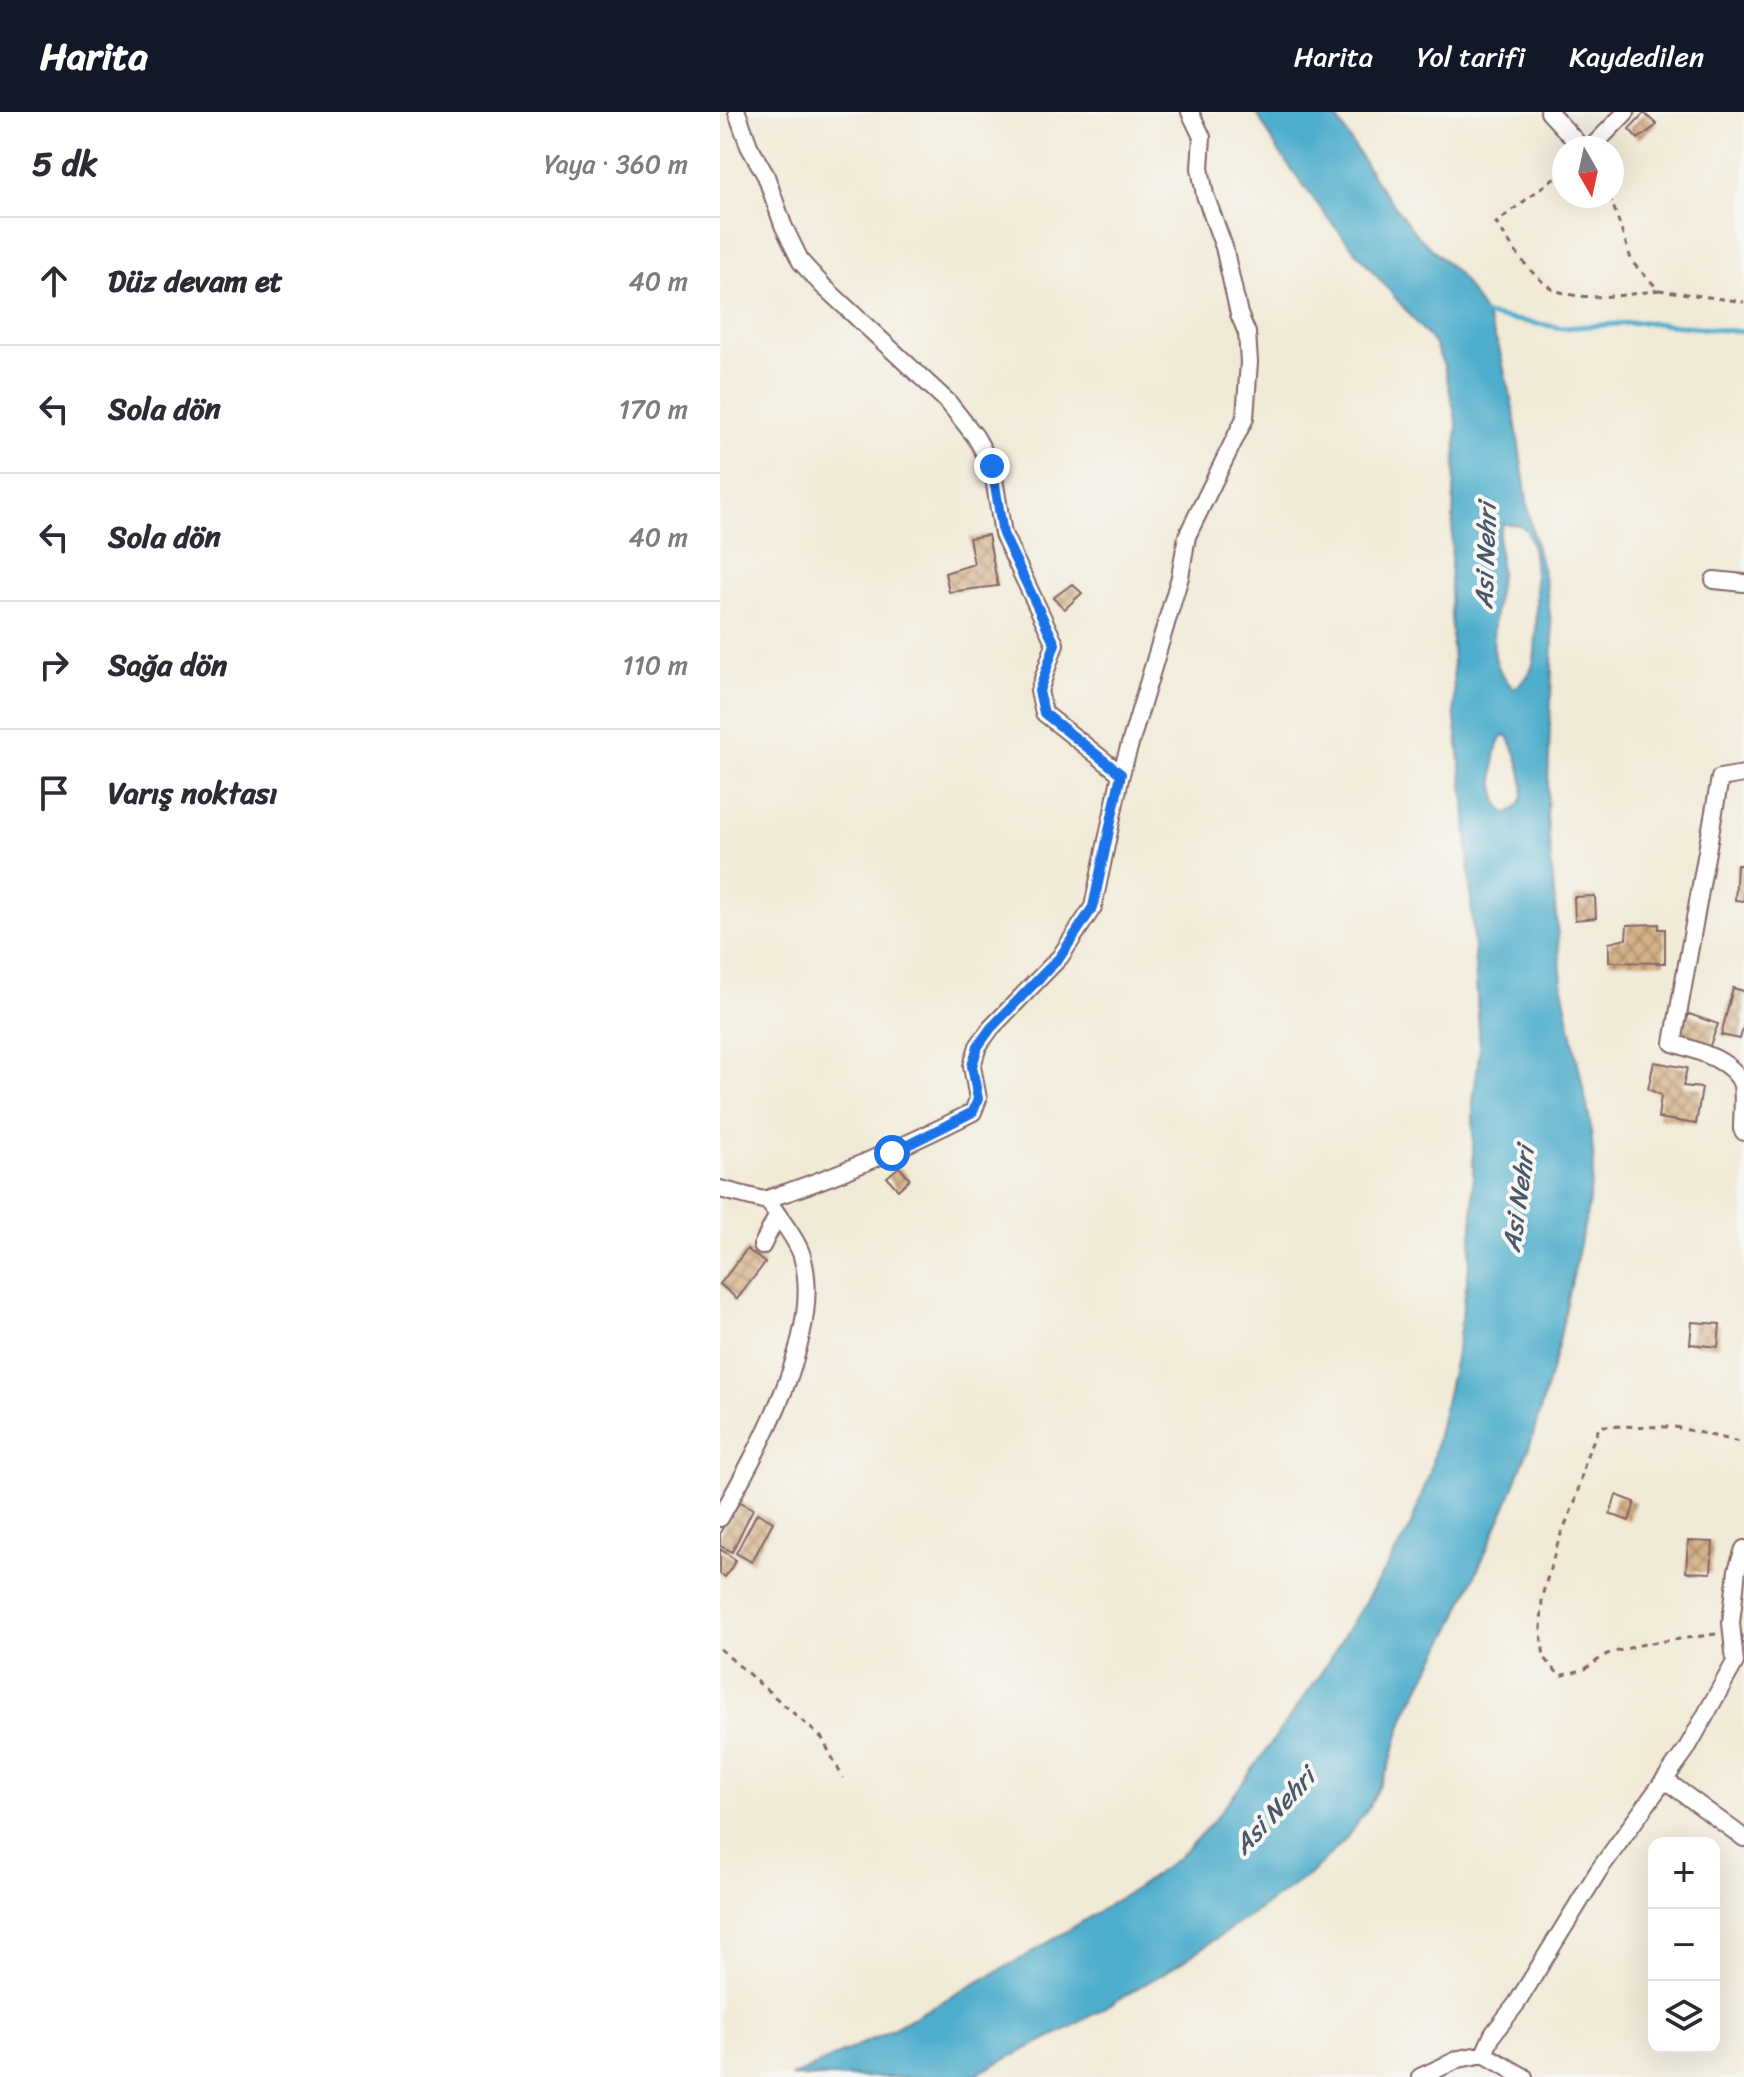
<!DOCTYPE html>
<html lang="tr">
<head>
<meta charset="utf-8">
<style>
  body { margin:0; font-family:Sriracha,sans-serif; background:#f2f2f3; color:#2b2b33 }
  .controls { position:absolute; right:24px; bottom:24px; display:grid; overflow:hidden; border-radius:16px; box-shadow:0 8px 32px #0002 }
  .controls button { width:72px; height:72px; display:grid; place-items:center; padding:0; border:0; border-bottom:2px solid #e1e1e2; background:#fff; color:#2b2b33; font:40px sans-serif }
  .compass { position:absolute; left:832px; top:24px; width:72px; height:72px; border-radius:50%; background:#fff; box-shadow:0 8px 32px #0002; rotate:171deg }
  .stop { position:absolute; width:24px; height:24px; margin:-18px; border:6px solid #1a73e8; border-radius:50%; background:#fff }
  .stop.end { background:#1a73e8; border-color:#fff; box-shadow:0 2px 8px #0008 }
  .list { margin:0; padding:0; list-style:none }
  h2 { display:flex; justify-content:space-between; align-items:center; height:104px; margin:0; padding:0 32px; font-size:34px }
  h2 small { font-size:26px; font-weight:400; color:#7c7c81 }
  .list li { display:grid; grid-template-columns:52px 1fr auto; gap:24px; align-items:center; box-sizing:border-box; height:128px; padding:0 32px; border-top:2px solid #e1e1e2 }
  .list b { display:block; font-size:30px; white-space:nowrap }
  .list em { font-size:26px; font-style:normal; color:#7c7c81 }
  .icon { flex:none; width:44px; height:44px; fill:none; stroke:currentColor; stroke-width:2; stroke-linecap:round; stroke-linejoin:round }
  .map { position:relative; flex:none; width:1024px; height:1965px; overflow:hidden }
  header { display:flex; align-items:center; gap:48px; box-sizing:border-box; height:112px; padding:0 40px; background:#111827; color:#fff }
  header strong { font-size:38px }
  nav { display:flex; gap:44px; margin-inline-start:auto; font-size:28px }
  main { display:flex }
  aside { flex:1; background:#fff }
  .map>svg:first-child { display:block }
  .water { fill:#4dadcc; stroke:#4c667c; stroke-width:2; fill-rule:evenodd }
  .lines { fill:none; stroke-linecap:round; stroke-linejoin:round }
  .stream { stroke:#4dadcc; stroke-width:5 }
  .building { fill:url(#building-cross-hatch) }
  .street-casing { stroke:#846667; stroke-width:20 }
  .path { stroke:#846667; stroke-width:3; stroke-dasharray:6 6; stroke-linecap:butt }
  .street { stroke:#fff; stroke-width:16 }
  .route { stroke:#1a73e8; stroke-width:10 }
  .labels { text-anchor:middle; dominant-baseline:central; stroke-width:8; stroke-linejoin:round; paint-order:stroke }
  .water-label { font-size:26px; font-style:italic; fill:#4b586b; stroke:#f6f6f2 }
</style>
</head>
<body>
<header>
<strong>Harita</strong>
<nav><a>Harita</a><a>Yol tarifi</a><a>Kaydedilen</a></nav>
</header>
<main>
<aside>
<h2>5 dk<small>Yaya · 360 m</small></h2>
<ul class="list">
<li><svg class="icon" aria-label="ahead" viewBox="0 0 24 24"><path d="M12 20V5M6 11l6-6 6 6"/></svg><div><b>Düz devam et</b></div><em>40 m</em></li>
<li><svg class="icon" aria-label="left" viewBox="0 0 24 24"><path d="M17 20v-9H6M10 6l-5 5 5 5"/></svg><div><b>Sola dön</b></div><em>170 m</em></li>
<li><svg class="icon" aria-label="left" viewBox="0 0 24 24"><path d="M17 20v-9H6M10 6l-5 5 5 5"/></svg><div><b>Sola dön</b></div><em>40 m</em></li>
<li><svg class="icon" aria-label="right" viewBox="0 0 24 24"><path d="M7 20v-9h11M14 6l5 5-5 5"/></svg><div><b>Sağa dön</b></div><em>110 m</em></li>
<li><svg class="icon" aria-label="arrive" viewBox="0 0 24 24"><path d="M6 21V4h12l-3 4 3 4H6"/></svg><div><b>Varış noktası</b></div></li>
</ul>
</aside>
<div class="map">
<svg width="1024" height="1965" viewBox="0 0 1024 1965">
  <defs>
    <pattern id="building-cross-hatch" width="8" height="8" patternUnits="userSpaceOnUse" patternTransform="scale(2)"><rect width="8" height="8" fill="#d4b288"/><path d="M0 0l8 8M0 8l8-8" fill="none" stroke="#ae906f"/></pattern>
  </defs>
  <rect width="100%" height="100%" fill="#f6f6f2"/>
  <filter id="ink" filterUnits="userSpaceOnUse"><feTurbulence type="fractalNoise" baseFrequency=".0125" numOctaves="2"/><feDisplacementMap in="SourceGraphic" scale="16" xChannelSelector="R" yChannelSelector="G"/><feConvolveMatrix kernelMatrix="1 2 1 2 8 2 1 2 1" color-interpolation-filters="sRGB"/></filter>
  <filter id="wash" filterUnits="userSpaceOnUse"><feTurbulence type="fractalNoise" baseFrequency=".006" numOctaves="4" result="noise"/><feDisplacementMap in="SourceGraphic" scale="32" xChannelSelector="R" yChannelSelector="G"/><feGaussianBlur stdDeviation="1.8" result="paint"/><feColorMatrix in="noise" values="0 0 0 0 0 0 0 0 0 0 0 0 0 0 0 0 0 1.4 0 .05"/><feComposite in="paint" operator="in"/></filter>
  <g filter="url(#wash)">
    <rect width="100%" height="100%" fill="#f1ead7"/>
    <!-- water -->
    <path class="water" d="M536 0H613L657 71 696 122 739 163 766 203 779 236 794 300 810 409 826 473 833 525 827 704 843 880 870 1009 874 1051 868 1095 837 1238 812 1327 787 1392 732 1515 686 1601 668 1657 649 1695 624 1729 589 1763 456 1854 351 1915 250 1965H71L161 1923 308 1843 418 1775 459 1745 490 1713 519 1676 598 1566 689 1418 710 1360 738 1232 749 1155 753 1103V990L760 935 745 690 735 606 730 477 737 311 724 254 714 231 610 109 559 40ZM783 412C792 412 800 411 806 418 818 433 818 527 814 547 812 560 805 570 794 576 760 549 777 499 780 462 781 446 775 426 783 412ZM784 623 788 624C798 644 818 694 786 701 770 693 770 634 784 623Z"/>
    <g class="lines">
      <!-- stream -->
      <path class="stream" d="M759 202 843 216 923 210 1024 220"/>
    </g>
    <g id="blocks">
      <!-- building -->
      <path class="building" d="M924 1 937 13 918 27 909 17Z
        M268 423 278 474 229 480 225 461 254 452 249 426Z
        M352 472 362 481 345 497 333 486Z
        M1017 753H1024V789L1015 788Z
        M875 784 876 806 855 808 854 785Z
        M939 812V817H945V851L889 850V831L906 827 907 813Z
        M1013 876 1024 879V912L1020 927 1001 923Z
        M969 902 998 912 989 936 960 925Z
        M934 950 967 956 963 974 982 976 976 1012 938 1006 941 983 928 977Z
        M179 1055 190 1067 178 1078 167 1065Z
        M27 1137 45 1151 17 1187 0 1172Z
        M972 1210 1000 1212 998 1235 970 1232Z
        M896 1383 915 1390 909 1409 890 1402Z
        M17 1388 33 1397 12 1440 0 1434V1421Z
        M37 1401 53 1410 32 1450 16 1441Z
        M968 1429 993 1430 991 1461 966 1460Z
        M0 1437 16 1448 5 1465 0 1462Z"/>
    </g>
  </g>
  <g filter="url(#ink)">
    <use href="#blocks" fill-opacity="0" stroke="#846667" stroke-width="2"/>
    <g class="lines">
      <!-- street casing -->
      <g class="street-casing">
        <path id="street" d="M17 0 29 34 46 64 63 113 81 150 103 174 228 290 255 324 272 354 283 422 335 532 319 579 324 601 401 662
          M829 0 862 36
          M871 36 906 0
          M994 468 1024 471
          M1024 662 1000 666 953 931C975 938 1014 948 1022 973 1024 985 1022 1004 1022 1017L1024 1020
          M0 1077 43 1088 47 1087C119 1064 186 1034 253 1000L258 987 252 954 258 934 271 916 340 845 373 795 401 662 460 465 467 424 525 306 529 250 527 221 519 202 504 135 485 83 480 56 482 25 470 0
          M42 1134 57 1104
          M0 1406C37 1340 105 1221 82 1144 77 1127 57 1103 47 1087
          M945 1668 1024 1726
          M764 1942 773 1922 797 1891 879 1758 966 1638 1015 1550 1011 1511 1017 1458 1024 1437
          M700 1965 739 1947 764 1942 804 1965"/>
      </g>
      <!-- path -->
      <path class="path" d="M844 58 776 111C791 133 806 158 828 174 855 192 908 183 939 178
        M890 84 912 150 939 178 1024 190
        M996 1522 924 1532 887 1542 865 1557 840 1564 824 1545 821 1522 822 1484 839 1427 855 1390 867 1343 880 1314 955 1315 1024 1331
        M0 1537 102 1626 123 1666"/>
      <!-- street -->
      <use href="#street" class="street"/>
    </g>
  </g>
  <g class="lines" filter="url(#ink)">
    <!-- route -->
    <path class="route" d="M172 1041 253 1000 258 987 252 954 258 934 271 916 340 845 373 795 401 662 324 601 319 579 335 532 283 422 272 354"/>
  </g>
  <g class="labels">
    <!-- water labels -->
    <g class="water-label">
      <text transform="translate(765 444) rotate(-88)">Asi Nehri</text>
      <text transform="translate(798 1087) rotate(-82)">Asi Nehri</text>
      <text transform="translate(554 1699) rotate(-47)">Asi Nehri</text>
    </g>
  </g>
</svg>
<div class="controls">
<button>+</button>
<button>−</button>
<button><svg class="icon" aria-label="layers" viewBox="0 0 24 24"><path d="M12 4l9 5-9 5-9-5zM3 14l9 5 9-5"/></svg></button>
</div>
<svg class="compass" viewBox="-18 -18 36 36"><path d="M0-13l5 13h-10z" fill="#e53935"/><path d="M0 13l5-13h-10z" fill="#7c7c81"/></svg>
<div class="stop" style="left:172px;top:1041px"></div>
<div class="stop end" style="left:272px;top:354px"></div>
</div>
</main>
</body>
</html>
